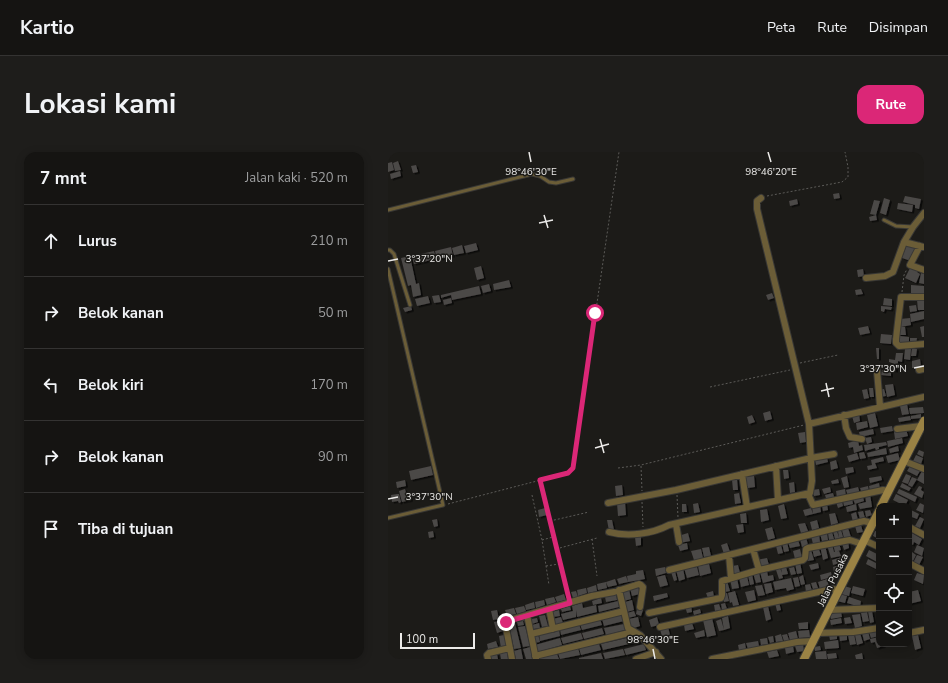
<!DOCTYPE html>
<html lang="id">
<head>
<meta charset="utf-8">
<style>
  body { margin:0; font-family:"Nunito Sans",sans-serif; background:#1e1d1b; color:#f1f3f6 }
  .controls { position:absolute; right:12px; bottom:12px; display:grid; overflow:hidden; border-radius:8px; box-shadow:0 2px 10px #0003 }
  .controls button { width:36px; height:36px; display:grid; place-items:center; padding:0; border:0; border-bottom:1px solid #343332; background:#151412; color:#f1f3f6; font:20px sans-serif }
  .scale { position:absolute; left:12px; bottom:10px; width:75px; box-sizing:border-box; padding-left:4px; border:2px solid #ecebe9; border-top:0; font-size:11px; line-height:14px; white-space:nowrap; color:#ecebe9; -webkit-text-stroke:3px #1c1b18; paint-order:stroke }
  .stop { position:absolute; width:12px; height:12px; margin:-9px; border:3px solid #db2777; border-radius:50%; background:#fff }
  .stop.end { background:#db2777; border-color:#fff; box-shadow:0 1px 4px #0008 }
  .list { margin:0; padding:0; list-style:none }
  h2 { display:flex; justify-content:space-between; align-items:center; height:52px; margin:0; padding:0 16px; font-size:17px }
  h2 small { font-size:13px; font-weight:400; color:#9d9e9f }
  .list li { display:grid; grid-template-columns:26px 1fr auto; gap:12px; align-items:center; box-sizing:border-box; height:72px; padding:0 16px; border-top:1px solid #343332 }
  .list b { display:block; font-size:15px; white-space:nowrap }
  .list em { font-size:13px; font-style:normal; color:#9d9e9f }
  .icon { flex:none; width:22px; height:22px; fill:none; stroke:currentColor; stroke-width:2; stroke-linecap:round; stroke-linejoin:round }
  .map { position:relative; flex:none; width:536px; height:507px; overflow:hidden; border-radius:12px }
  header { display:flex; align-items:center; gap:24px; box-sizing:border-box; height:56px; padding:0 20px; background:#151412; border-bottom:1px solid #343332 }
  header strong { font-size:19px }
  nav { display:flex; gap:22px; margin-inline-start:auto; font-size:14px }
  .intro { display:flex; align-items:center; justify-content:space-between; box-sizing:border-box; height:96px; padding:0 24px }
  h1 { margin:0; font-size:28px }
  .button { padding:10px 18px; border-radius:12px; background:#db2777; color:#fff; font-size:14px; font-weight:700 }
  main { display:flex; gap:24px; padding:0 24px }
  aside { flex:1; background:#151412; border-radius:12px; box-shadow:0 2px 10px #0003 }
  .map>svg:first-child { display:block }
  .building { fill:#4b4847; filter:url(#shadow) }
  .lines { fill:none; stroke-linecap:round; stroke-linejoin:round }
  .lane-casing { stroke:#393835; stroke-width:5 }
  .street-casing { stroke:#393835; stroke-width:8 }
  .secondary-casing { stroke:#393835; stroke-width:10 }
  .path { stroke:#5c5b58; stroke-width:1; stroke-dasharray:2 2; stroke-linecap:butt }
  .lane { stroke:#6b5d37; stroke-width:3 }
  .street { stroke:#6b5d37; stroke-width:6 }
  .secondary { stroke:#9a8244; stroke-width:8 }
  .route { stroke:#db2777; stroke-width:5 }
  .ticks { fill:none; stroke:#ecebe9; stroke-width:1.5 }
  .labels { text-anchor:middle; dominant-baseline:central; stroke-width:3; stroke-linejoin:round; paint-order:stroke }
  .street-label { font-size:10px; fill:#ecebe9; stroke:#1c1b18 }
  .ticks-label { font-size:10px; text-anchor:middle; fill:#ecebe9; stroke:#1c1b18; stroke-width:3; stroke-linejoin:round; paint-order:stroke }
</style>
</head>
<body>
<header>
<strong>Kartio</strong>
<nav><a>Peta</a><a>Rute</a><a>Disimpan</a></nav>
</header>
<div class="intro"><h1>Lokasi kami</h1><a class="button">Rute</a></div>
<main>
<aside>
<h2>7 mnt<small>Jalan kaki · 520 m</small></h2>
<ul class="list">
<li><svg class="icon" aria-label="ahead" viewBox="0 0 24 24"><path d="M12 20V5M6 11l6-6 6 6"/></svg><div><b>Lurus</b></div><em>210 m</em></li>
<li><svg class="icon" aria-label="right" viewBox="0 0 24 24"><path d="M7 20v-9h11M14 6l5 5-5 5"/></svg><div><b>Belok kanan</b></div><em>50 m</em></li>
<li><svg class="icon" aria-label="left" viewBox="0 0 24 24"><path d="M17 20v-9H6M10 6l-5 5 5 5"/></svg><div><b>Belok kiri</b></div><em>170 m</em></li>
<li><svg class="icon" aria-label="right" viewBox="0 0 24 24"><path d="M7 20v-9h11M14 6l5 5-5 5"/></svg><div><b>Belok kanan</b></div><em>90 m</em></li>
<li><svg class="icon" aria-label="arrive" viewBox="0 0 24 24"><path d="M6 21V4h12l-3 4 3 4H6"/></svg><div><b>Tiba di tujuan</b></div></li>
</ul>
</aside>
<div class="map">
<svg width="536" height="507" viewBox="0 0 536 507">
  <defs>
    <filter id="shadow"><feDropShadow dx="2" dy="1.5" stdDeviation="0" flood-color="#0009"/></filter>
  </defs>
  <rect width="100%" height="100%" fill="#1c1b18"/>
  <!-- building -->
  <path class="building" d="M10 9 13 18 7 19 5 11Z
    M4 10 6 18 0 20V11Z
    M28 13 30 20 25 21 23 14Z
    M12 19 13 24 3 27 2 22Z
    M451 41 452 46 446 47 445 42Z
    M517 44 533 47 531 57 527 56V53L515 50Z
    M496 46 502 48 498 63 492 61Z
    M409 47 410 52 402 54 401 49Z
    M486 48 492 49 488 63 482 62Z
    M510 51 525 53 524 60 509 57Z
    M488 63 489 68 482 69 481 65Z
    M88 91 90 98 78 101 76 94Z
    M519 92 529 96 523 109 514 106Z
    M74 93 76 101 66 103 64 96Z
    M63 95 65 104 49 107 47 99Z
    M46 99 48 107 26 112 24 104Z
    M22 104 28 132 31 131 33 143 25 145 23 133 20 134 13 106Z
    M93 114 96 126 89 128 86 116Z
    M523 114 530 118 529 120 532 122 528 131 517 126Z
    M475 117 476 124 470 125 469 118Z
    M533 121 536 122V132L531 131Z
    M121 128 123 135 106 138 105 132Z
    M101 132 103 139 95 141 93 134Z
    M523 133 536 134V144H526V142L523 141Z
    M91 134 93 142 64 148 63 143 53 146V143Z
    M473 137 475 142 468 143 467 138Z
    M384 141 386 146 380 148 378 143Z
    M51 143 53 150 46 151 44 144Z
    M40 144 42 151 29 154 27 147Z
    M63 146 64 151 56 153 55 148Z
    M496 146 504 147V154L495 153Z
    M536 147V158H530L529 148Z
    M528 153 529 159 522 160 521 154Z
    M23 154 24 158 17 160 15 156Z
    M493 154 504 155 503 158 497 157 496 160 493 159Z
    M536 159V167L523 170 522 162Z
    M522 166 523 173 513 175 512 167Z
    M480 174 482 181 472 183 470 176Z
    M536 174V185H534L532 175Z
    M511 175H517L518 183H511Z
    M493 182 504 183 503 192 492 191Z
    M512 184 521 185V193H515V191L512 190Z
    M522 186H529L528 192 522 191Z
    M488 196H491V207H489Z
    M524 196 529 197 528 204H523Z
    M517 197H523L522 208 516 207Z
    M508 201H515L514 210 510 209V213L501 210V207L507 208Z
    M532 207 533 215 524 216V209Z
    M503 213H508V219L502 218Z
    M494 218 503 219V224L493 223Z
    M505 232 507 243 499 245 497 233Z
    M481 236H485L486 245H482Z
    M479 237 481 246 476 247 474 238Z
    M496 237 498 244 492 245 490 238Z
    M519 252 521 262 514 263 512 254Z
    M535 255 536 261 522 262 521 256Z
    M382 259 384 267 377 269 375 261Z
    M487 261 490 274 482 276 479 263Z
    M471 262 472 269 466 271 464 264Z
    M533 262V266L523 267V264Z
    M364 263 367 270 361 272 359 265Z
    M522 264 523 268 511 270 510 266Z
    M479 269 480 275 469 278 468 271Z
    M504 274 505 279 493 281 492 276Z
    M485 277 486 282 472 285 471 280Z
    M518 277 520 284 507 287 506 280Z
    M417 280 418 290 412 291 410 281Z
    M483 285 484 290 479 292 477 286Z
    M514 286 515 291 500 295 499 289Z
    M470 288 471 294 474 293 475 298 466 301 465 295 461 296 460 291Z
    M498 290 499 293 491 295V297L488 298 487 296 477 299 476 293Z
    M510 294 511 299 502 301 501 297Z
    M498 296 499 302 480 305 479 301Z
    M531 298 536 300 535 305 529 302Z
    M476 300 478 306 472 307 471 301Z
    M469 301 471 307 461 310 459 304Z
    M510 301 512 308 500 311 498 304Z
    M528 303 535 306 533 312 525 309Z
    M495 305 496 309 487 311 489 316 480 318 479 314 484 313 483 308Z
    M439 306 440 310 428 313 427 308Z
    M448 308 450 316 443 318 442 310Z
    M43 314 45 323 23 328 21 319Z
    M522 314 532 319 529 324 519 319Z
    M465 315 466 320 458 322 457 316Z
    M395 318H400L401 326 396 327Z
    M534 319 536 320V332L529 328Z
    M518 322 523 324 520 332 514 330Z
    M366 324 367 335 360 336V334H356V325Z
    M459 324 461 335 456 336 453 326Z
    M493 324 494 328 482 331 481 326Z
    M524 325 529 327 524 335 520 333Z
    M349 327 350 338H345L344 328Z
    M450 327 451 331 444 332 443 329Z
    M17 328 18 334 9 336 8 330Z
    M406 330 407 340 402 341 401 331Z
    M491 331 492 337 482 339 481 334Z
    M514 331 523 336 521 339 512 335Z
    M234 333 235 343 228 344 227 334Z
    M480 334 481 340 474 341 472 336Z
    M531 334 534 335 533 338 536 340 534 346 526 342Z
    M442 335 443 340 436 342 434 337Z
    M470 335 472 342 460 344 458 338Z
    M17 337 18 341 21 340 23 348 14 350 11 339Z
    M431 337 432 343 426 344 424 338Z
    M457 337 458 344 449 346 448 339Z
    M511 337 529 345 527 350 509 341Z
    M351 341 353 351 347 352 346 342Z
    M445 341 447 348 439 350 437 343Z
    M9 342H11L13 350 11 351 10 349 4 350 3 343Z
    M482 342 484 355 472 357 470 352 478 350 477 343Z
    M508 342 520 348 517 354 505 348Z
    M475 345 476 349 467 352 465 347Z
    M464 346 465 352 456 354 455 349Z
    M454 349 455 354 450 356 448 350Z
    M237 350 238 363 230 364 229 351Z
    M310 351 312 360 306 361 305 352Z
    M532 351 536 353 535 361 528 358Z
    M294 352H298L299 360H294Z
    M396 352 399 366 393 367 390 354Z
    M439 352 440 358 435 359 434 354Z
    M468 352 469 358 459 360 458 355Z
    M432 353 433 360 425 362 424 355Z
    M157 356 159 363 151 365 150 358Z
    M423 356 425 362 417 364 415 358Z
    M379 357 381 368 373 370 372 358Z
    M521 357 531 362 529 367 521 364Z
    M482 358 484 363 478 365 477 359Z
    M475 359 477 366 472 367 470 360Z
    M468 360 470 368 465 370 463 362Z
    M358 361 359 371H353L352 362Z
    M447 361 450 371 443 373 441 362Z
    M532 365 536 367 532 376 527 374Z
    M49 367 50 374 46 375 44 368Z
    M219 368H224L226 378 221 379Z
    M429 368 431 376 424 378 422 370Z
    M417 371 420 379 413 381 410 372Z
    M355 372 356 380 350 381 348 373Z
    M473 373 475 380 469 381 467 374Z
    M384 375 387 386 380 388 377 377Z
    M460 376 463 385 456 386 454 378Z
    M453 378 455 385 451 386 450 379Z
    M45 379 46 385 41 386 40 380Z
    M445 379H449L451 386 447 387Z
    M487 379 491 380V387L485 384Z
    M444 380 446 387 441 388 440 381Z
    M522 380 534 387 531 393 526 390 525 393 521 391Z
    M300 381 302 389 292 391 290 384Z
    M439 381 440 388 434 389 432 382Z
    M431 382 432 390 425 392 423 384Z
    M247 385H253V393L248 394Z
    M418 385 420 393 414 395 412 387Z
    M410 388 412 394 402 396 400 390Z
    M460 389 461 396 456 398 454 391Z
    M399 390 401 399 396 400 394 391Z
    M299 391 300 397 292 399 290 393Z
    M339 391 342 400 336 402 333 393Z
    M451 391 453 398 447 400 445 392Z
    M444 392 446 400 451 399 453 404 443 406 439 393Z
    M393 393 395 401 390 402 388 394Z
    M437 393 440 406 435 408 432 394Z
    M529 393 536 396 534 404 526 400Z
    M321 395 323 404 316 405 314 396Z
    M430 395 433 403 426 405 424 396Z
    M313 397 315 406 306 408 303 399Z
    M412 397 414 406 407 407 405 399Z
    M423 398 426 408 420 409 418 399Z
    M481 398 491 403V411L478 404Z
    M524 400 528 403 525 409 521 407Z
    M529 403 535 405 531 413 525 411Z
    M454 405 455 410 445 413 444 408Z
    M379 406 381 413 371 416 369 408Z
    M480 407 490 412 488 417 478 412Z
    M412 410 414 421 409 422 407 411Z
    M430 411 431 416 423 418 421 413Z
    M321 412 323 421 312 424 310 414Z
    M350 413 352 421 346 422 344 414Z
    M452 413 454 418 446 420 445 415Z
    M277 415 278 421 268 424 267 417Z
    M304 415V416L309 415 311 423 299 426 296 416Z
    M398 415 400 422 394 423 395 426 391 427 388 418 392 416 394 421 393 416Z
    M406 415 408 422 403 423 401 416Z
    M295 416 297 427 291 429 288 418Z
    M255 418 257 427 240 430 239 424 248 422V419Z
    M287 419 289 428 286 429 283 420Z
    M379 419 380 424 385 423 386 428 375 431 372 420Z
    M371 420 373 430 368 431 365 421Z
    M443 420 444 425 433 428 432 423Z
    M529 421 536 423 535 432 526 428Z
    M364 422 366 432 362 433 360 423Z
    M277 423 280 433 272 435 269 425Z
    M415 423 417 432 413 433 411 425Z
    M238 424 240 430 231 432 229 427Z
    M359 424 361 433 353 435 351 425Z
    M410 425 412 434 407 435 405 426Z
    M349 426 351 436 344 437 342 427Z
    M403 426 406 437 399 439 398 436 387 438 385 430Z
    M227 427 229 433 220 435 218 430Z
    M439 427 441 435 432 437 430 430Z
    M339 429 342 439 337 440 334 430Z
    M218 430 219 436 210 438 209 432Z
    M428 430 430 436 425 437 423 431Z
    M383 431 385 440 378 442 376 432Z
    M422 432 424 439 418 440 417 433Z
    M208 433 209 439 200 441 199 436Z
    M374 433 377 443 370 444 367 434Z
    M250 434 252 442 244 444 242 436Z
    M456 434 463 436 461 444 453 442Z
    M465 434 477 437 475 444 463 441Z
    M198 436 199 441 190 444 189 438Z
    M241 437 243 447 236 449 234 439Z
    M366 438 368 448 360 450 357 440Z
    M530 438 533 449 521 452V440Z
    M188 439 190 445 185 446 183 440Z
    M325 439 326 445 320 446 318 441Z
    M347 439 351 453 345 454 344 450 342 451 340 441Z
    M279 441 280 445 266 449 265 444Z
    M339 441 341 449 336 450 334 442Z
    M176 442 178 448 169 450 167 445Z
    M228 442 229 448 218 450 217 445Z
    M451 442 459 444 457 451 449 449Z
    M166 445 168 450 159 453 157 447Z
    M461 445 473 449 472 455 459 451Z
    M213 446 214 451 205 453 204 449Z
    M156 448 157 453 148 456 147 450Z
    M244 448 246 458 239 460 237 450Z
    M230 449 231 455 211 460 210 454Z
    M146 450 147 456 138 458 137 453Z
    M391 450 393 458 389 459 387 451Z
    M194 451 195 456 208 453 209 460 189 465 188 458V465L175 468 173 462 185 459 184 454Z
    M337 451 339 457 334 458 333 452Z
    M331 452 333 458 327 459 326 453Z
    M303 453 304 460 299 461 297 454Z
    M136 454 138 459 129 462 127 456Z
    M182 454 183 458 174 460 173 457Z
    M380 454 383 467 378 469 375 455Z
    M126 456 128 462 119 464 117 458Z
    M249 457 255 458 253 464 248 462Z
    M312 457 313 461 306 463 305 459Z
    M109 458 111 467 105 468 103 459Z
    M171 458 172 464 165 465 164 460Z
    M246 459 248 464 240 466 239 461Z
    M480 459H484L486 470 482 471Z
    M453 460 454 465 443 467 442 462Z
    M479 460 481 469 475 470 473 461Z
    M472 462 474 474 467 476 464 463Z
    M157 463 160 474 154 475 151 464Z
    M234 463 236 469 216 474 214 467Z
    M340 464 342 476 336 478 334 466Z
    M173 465 175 471 166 473 165 467Z
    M250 465 252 474 243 477 241 467Z
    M269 465 271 473 263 475 261 468Z
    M462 465 464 471 457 472 456 466Z
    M149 466 150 470 144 472 143 467Z
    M324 466 328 483 319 485 315 468Z
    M453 466 454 471 443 473 442 468Z
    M212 467 214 473 194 478 192 472Z
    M333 467 336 478 331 479 328 469Z
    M113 469 115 479 109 481 106 470Z
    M135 469 136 473 130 474 129 470Z
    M420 470V477H411L410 471Z
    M127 471 133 496 126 497 121 472Z
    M151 471 152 476 145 477 144 473Z
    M304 471 306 477 297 479 296 473Z
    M191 472 193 478 173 483 172 477Z
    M236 472 237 478 218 483 216 476Z
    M137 474 142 494 135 495 130 475Z
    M280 475 282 483 274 485 272 477Z
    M214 476 216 482 196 487 194 481Z
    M171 477 172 484 152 489 151 482Z
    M316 478 317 484 308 486 306 481Z
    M421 478 422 485 411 486 410 479Z
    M491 478V484L483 486 481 480Z
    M408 479 410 487 402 488 400 481Z
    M480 479 482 487 476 489 474 481Z
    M193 481 195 487 175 492 173 486Z
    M451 481H459V488L452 489Z
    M472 481 475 491 469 493 467 483Z
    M150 482 152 490 146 491 144 483Z
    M393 482 395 489 388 490 387 484Z
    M399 482 401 488 396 489 394 483Z
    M449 482V487L442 488 441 483Z
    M466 482 468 492 462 493 460 483Z
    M116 483 119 495 113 496 111 484Z
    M530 483 533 496 527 498 524 484Z
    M249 484 251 491 246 492 244 486Z
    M385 484 386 490 382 491 380 485Z
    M243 485 245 491 215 498 213 492Z
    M491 485V486L490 487 491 492H495L496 494 489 496 487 490 483 491 482 487Z
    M172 486 174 493 149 500 147 493Z
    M379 486 380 492 373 493 372 487Z
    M450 488 451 496 437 497 436 490Z
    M108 489 110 495 100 497 99 492Z
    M370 489 371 494 360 497 358 491Z
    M357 491 358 497 351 498 350 493Z
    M211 492 213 498 193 503 191 496Z
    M256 492 258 498 238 503 236 497Z
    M415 492 416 499 409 500 407 494Z
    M405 494 406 500 398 502 397 496Z
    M432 494 433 498 427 499 426 495Z
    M142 495 145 507H138L135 497Z
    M190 496 192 503 172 507 170 501Z
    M133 497 135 507H128L126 499Z
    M235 497 237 503 217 507 215 501Z
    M389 498 391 504 381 506 379 500Z
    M438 499 439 507H428L427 500Z
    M119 500 120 507H113L112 502Z
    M213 501 215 507H191V506Z
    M448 501 449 506 440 507 439 502Z
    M474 501 475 507H468L467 503Z
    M109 502 110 507H103L102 504Z
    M169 502 171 507H151V506Z"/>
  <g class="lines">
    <!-- lane casing -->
    <g class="lane-casing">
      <path id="lane" d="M0 58 144 22 152 24 161 30 168 31 185 27
        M496 68 508 74 525 75
        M0 98H2L6 102 22 153
        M0 117 55 353 0 366"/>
    </g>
    <!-- street casing -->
    <g class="street-casing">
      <path id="street" d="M536 61 525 75 516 90 536 95
        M532 94 522 113 536 118
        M478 126 497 124 505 120 516 90
        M536 145H513L508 187V191L511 194 536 192
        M531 218 536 217
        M489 219 492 254
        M456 263 458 276 462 285 474 287
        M421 272 536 245
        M509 277 533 274
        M516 309 536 317
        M388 314 390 348
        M354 322 359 355
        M420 342 425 353 495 338 501 339
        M220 351 288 338 423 306 446 302
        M288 372 291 390
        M521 375 536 383
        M221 380C240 385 264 382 281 373L422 341 424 329 421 272 369 57V49L373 46
        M476 388 491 395
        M365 397 371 418
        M341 403 343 426
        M521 411 536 419
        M281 418 476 369 480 370 484 373
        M231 438 240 476 252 483 273 507
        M161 457 165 477
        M441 458 491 456
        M261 461 333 446 334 443V429L371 418 415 408 417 406 418 397 420 396 462 388 474 392
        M272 475 444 437 450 438
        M430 481 465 480 491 476
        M521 481 536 478
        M143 482 236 459
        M147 504 245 480
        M100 507 99 503 101 501 122 496
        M124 507 117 471 119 469 139 463
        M148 507 139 463 204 444 226 440 251 432 253 433 255 435 252 455
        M248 507 268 500
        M324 507 409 490 426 489"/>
    </g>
    <!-- secondary casing -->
    <g class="secondary-casing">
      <path id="secondary" d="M493 354 536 269
        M416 507 491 359"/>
    </g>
    <!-- path -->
    <path class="path" d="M379 44 454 30 460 25V15L457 0
      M514 140 516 123 519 117
      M412 211 450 203
      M322 235 402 218
      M253 314 254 339
      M230 316 253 313 416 273
      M152 329 180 444
      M144 343 154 388 161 433
      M289 343 290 366
      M254 350 255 375
      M60 352 180 321 185 316 231 0
      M162 369 201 360
      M204 387 209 424
      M154 388 165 385
      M168 397 209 386
      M158 414 171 412"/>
    <!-- lane -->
    <use href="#lane" class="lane"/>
    <!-- street -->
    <use href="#street" class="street"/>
    <!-- secondary -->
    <use href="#secondary" class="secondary"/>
  </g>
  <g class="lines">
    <!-- route -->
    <path class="route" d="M118 470 182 451 152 328 180 321 185 316 207 161"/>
  </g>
  <!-- ticks -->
  <path class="ticks" d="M141 0 143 10M380 0 383 10M156 63 160 76M151 71 165 68M0 109 10 107M526 216 536 214M438 231 441 245M433 239 446 236M212 287 216 301M207 296 221 292M0 347 10 345M265 497 267 507"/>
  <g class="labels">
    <!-- street labels -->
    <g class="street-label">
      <text transform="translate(445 428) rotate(-64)">Jalan Pusaka</text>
    </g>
  </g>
  <g class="ticks-label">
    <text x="143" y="23">98°46'30"E</text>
    <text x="383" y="23">98°46'20"E</text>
    <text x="41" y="110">3°37'20"N</text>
    <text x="495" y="220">3°37'30"N</text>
    <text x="41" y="348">3°37'30"N</text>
    <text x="265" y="491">98°46'30"E</text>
  </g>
</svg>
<div class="controls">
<button>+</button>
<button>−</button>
<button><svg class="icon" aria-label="locate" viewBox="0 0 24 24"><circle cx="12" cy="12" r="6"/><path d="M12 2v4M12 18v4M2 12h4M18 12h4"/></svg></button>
<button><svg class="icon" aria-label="layers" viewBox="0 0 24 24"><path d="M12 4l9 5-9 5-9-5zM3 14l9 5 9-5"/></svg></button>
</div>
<div class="scale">100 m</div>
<div class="stop" style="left:207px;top:161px"></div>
<div class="stop end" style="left:118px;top:470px"></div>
</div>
</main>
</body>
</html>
